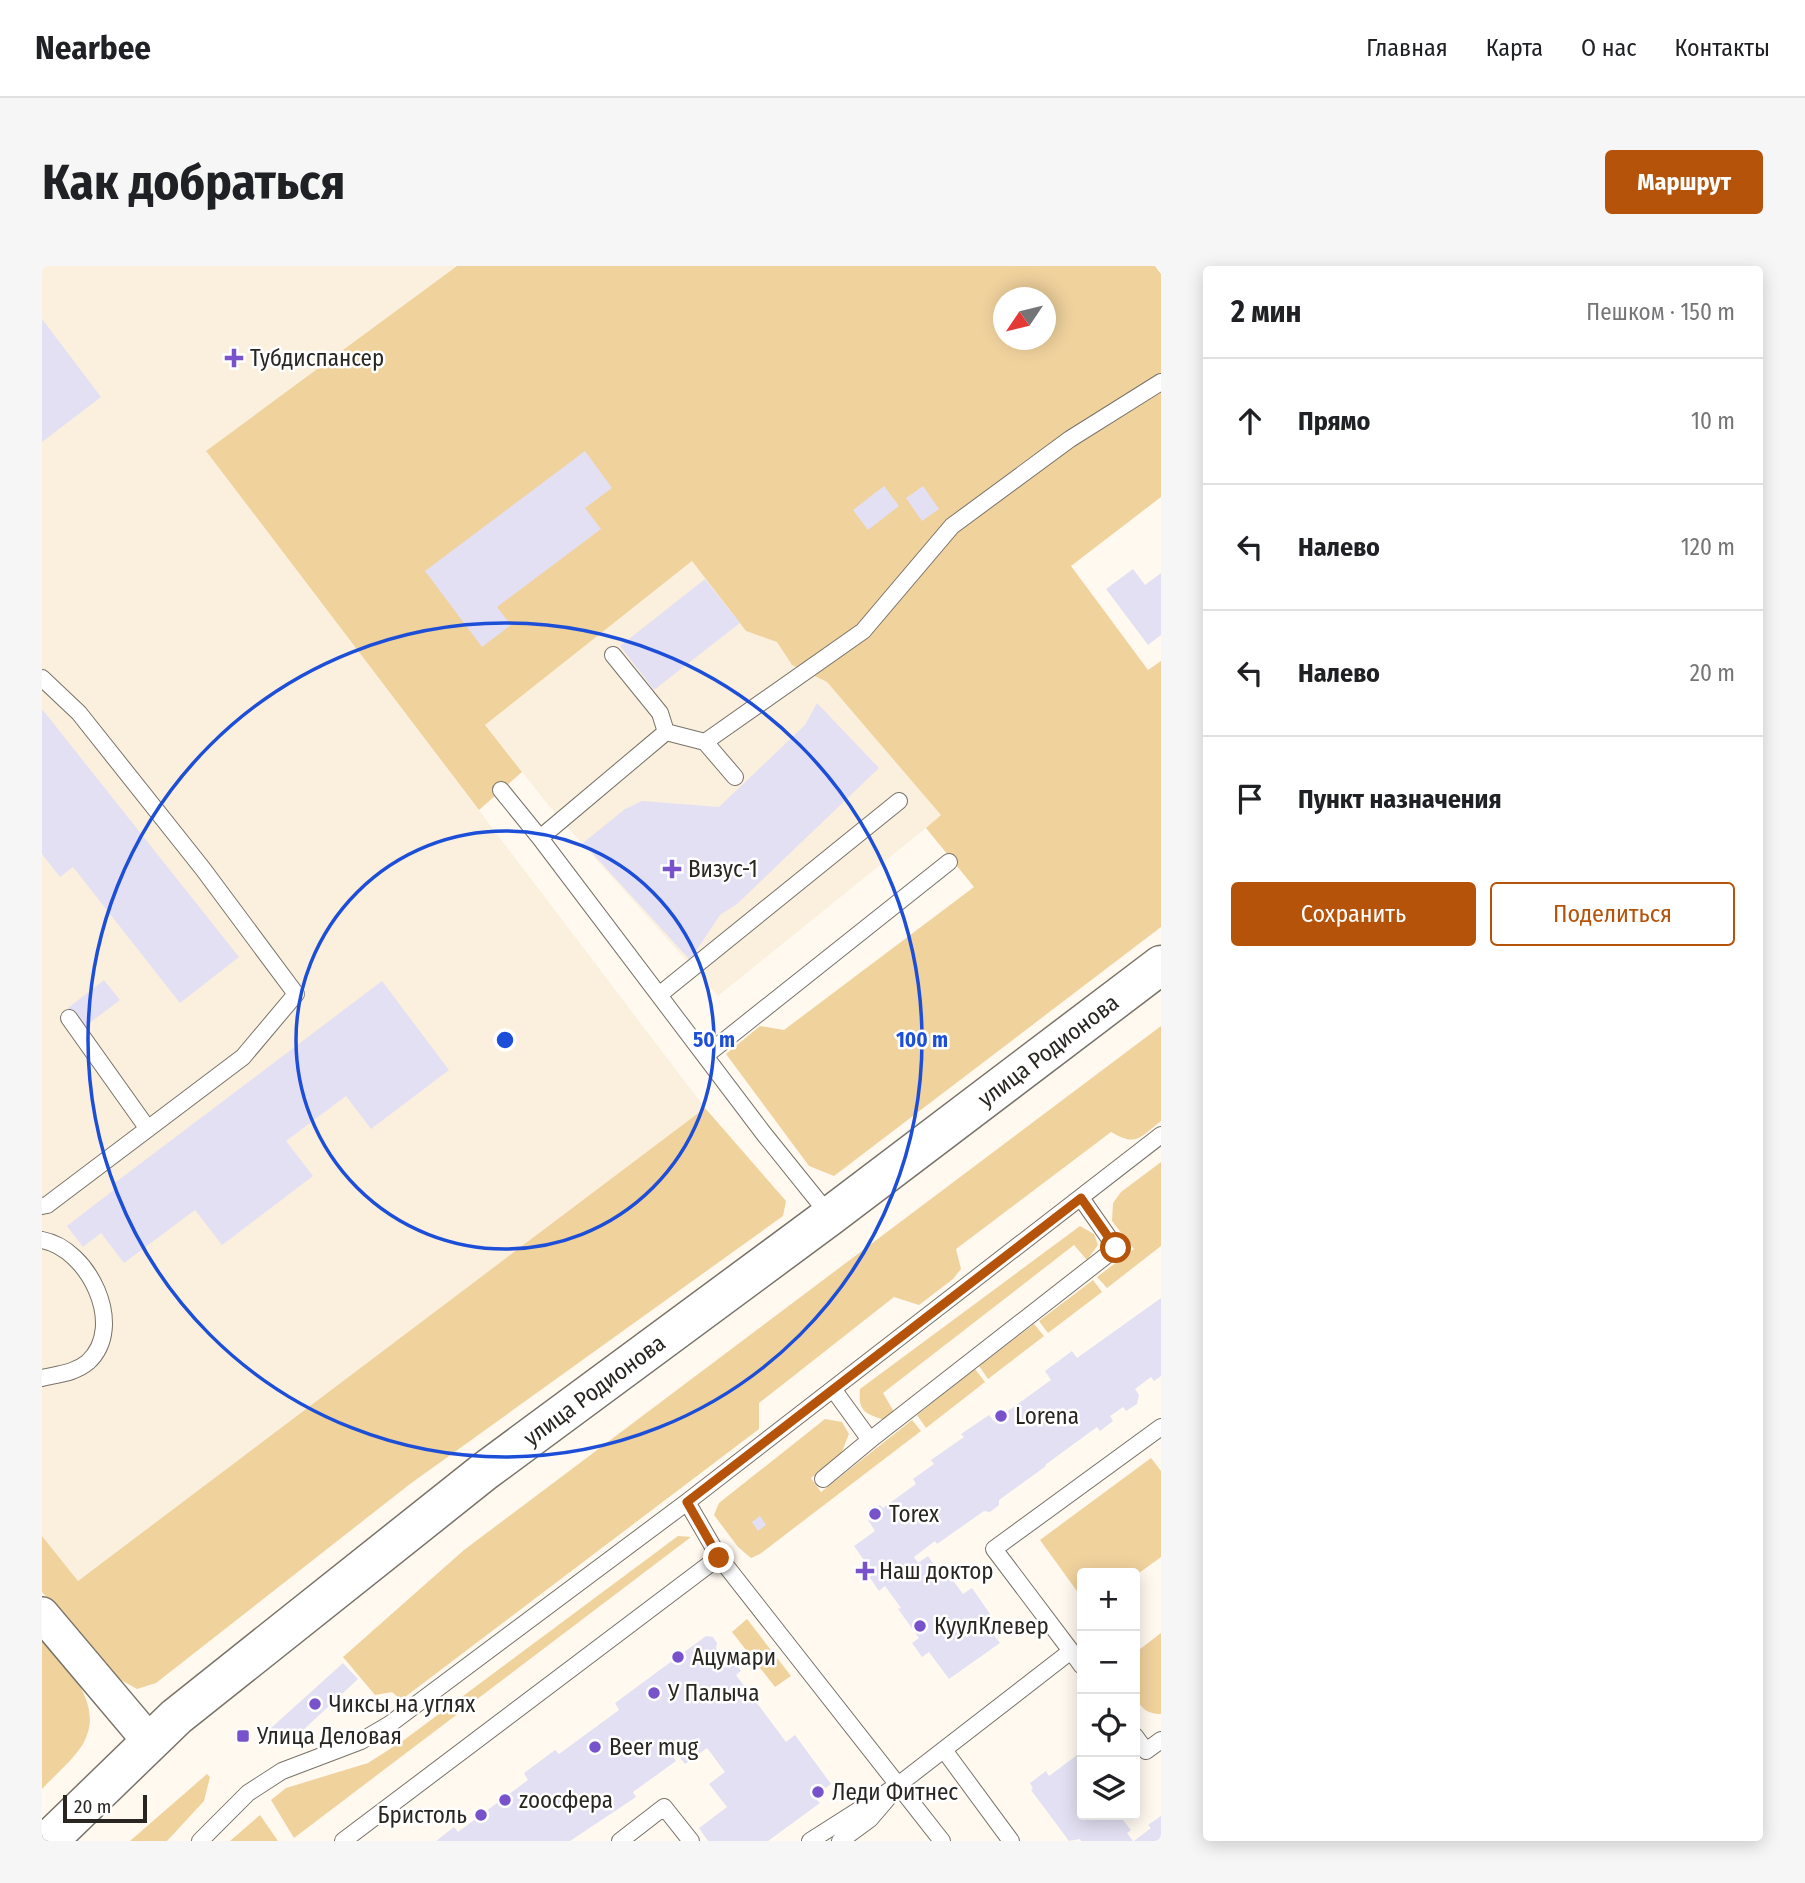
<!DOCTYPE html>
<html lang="ru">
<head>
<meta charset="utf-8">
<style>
  body { margin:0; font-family:"Fira Sans Condensed",sans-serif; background:#f6f6f6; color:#202124 }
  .controls { position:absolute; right:21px; bottom:21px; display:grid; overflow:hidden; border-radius:7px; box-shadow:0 4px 18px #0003 }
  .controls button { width:63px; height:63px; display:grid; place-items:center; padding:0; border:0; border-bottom:2px solid #e0e0e0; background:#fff; color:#202124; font:35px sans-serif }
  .compass { position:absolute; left:951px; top:21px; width:63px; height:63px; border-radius:50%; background:#fff; box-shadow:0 4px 18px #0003; rotate:235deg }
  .scale { position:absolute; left:21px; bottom:18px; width:84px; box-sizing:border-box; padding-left:7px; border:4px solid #292622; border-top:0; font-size:19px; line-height:24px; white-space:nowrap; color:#292622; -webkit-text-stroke:5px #fff; paint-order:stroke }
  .stop { position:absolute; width:21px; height:21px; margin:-16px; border:5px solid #b45309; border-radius:50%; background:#fff }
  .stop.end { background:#b45309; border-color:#fff; box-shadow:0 2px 7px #0008 }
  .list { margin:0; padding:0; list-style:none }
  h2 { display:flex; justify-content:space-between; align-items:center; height:91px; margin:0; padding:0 28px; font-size:30px }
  h2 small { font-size:23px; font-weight:400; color:#757577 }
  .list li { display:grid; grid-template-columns:46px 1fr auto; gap:21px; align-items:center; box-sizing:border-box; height:126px; padding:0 28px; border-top:2px solid #e0e0e0 }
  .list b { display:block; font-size:26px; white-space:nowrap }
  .list em { font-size:23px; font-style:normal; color:#757577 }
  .actions { display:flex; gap:14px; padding:21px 28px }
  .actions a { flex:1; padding:16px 0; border:2px solid #b45309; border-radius:7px; text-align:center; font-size:24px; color:#b45309 }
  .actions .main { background:#b45309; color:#fff }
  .icon { flex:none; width:38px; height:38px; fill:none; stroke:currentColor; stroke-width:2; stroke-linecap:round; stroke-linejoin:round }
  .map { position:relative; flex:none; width:1119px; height:1575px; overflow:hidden; border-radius:7px }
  header { display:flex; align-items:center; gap:42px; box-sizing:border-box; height:98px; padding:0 35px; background:#fff; border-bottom:2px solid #e0e0e0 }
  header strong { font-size:33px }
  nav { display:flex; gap:38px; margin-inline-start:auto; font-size:24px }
  .intro { display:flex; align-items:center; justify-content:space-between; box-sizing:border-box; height:168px; padding:0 42px }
  h1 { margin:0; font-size:49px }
  .button { padding:18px 32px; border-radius:7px; background:#b45309; color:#fff; font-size:24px; font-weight:700 }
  main { display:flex; gap:42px; padding:0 42px }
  aside { flex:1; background:#fff; border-radius:7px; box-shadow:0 4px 18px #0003 }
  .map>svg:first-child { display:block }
  .built { fill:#faf0dd }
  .green { fill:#f0d29d; fill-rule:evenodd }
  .building { fill:#e3e0f3 }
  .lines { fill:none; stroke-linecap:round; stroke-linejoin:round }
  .service-casing { stroke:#787268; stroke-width:18 }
  .minor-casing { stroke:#787268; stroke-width:36 }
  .primary-casing { stroke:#787268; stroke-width:41 }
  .service { stroke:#fff; stroke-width:16 }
  .minor { stroke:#fff; stroke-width:33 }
  .primary { stroke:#fff; stroke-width:38 }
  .route { stroke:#b45309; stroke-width:9 }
  .ring { fill:none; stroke:#1d4ed8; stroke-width:3.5 }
  .poi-dot { fill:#7752cb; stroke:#fff; stroke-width:2.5 }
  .labels { text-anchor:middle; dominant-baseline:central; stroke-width:5; stroke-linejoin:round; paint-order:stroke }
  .poi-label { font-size:23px; fill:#292622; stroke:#fff; text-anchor:start }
  .street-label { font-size:23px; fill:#292622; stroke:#fff }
  .centre { fill:#1d4ed8; stroke:#fff; stroke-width:3.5 }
  .ring-label { font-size:21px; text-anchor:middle; font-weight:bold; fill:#1d4ed8; stroke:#fff; stroke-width:5; stroke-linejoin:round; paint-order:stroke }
</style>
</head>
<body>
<header>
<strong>Nearbee</strong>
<nav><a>Главная</a><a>Карта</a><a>О нас</a><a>Контакты</a></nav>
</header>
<div class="intro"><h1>Как добраться</h1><a class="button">Маршрут</a></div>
<main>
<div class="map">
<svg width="1119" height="1575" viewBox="0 0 1119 1575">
  <rect width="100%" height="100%" fill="#fff9f0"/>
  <!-- built -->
  <path class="built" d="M0 0H415L164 185 663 842 36 1315 0 1270Z
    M650 295 704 365 735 376 750 399 785 416 900 549 676 730 511 545 443 459Z"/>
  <!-- green -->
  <path class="green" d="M415 0H1113L1119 8V231L1029 300 1106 404 1119 395V661L792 910 767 900 684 788 718 760 742 764 932 621 884 562 899 549 785 416 750 399 735 376 704 365 650 295 443 459 480 506 437 544 164 185ZM961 32H1003V74H961Z
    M1119 760V855C1097 872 1095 881 1069 866L914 983 919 1003 911 1013 877 1039 852 1031 717 1137V1163L359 1434 350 1426 333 1429 301 1391 422 1284Z
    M663 842 744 935 741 950 368 1218 114 1417 95 1423 70 1409 0 1326V1270L36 1315Z
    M1119 896V980L1065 1022 1055 1011 1092 983 1070 955 1071 937 1079 926Z
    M1038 960 1052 968 1056 979 1045 994 1032 979 841 1127 852 1146 842 1154C822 1147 816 1145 818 1123Z
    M1051 1014 1060 1026 1006 1067 997 1055Z
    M992 1058 1002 1070 946 1113 937 1100Z
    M933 1103 943 1116 884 1162 875 1149Z
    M783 1153 800 1156 807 1168 799 1188 769 1212 779 1226 870 1154 879 1165 718 1288 709 1292 696 1281 672 1249 677 1237Z
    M1109 1192 1119 1205V1291L1093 1310V1307H1040V1332L998 1274Z
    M636 1270 649 1271 252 1572 229 1534 244 1522 326 1497 362 1474Z
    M705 1353 749 1410 733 1421 690 1366Z
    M1119 1367V1448C1086 1449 1093 1410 1093 1387Z
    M0 1372C24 1400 64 1438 41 1478 31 1494 13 1509 0 1523Z
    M165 1508 168 1511 162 1535 125 1575H88Z
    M218 1549 236 1575H188Z"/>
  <!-- building -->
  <path class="building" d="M0 53 59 131 0 176Z
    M543 185 570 222 543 242 559 263 455 341 469 359 440 381 383 305Z
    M842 220 857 240 826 264 811 244Z
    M881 220 897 243 880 255 864 232Z
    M1091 303 1103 319 1119 307V369L1106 379 1064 323Z
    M663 313 698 357 612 424 578 380Z
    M775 437 837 502 695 638 678 649 648 694 541 577 583 543 600 535 677 541 763 459Z
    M0 443 197 691 138 737 31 601 18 611 0 588Z
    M62 714 78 734 41 762 26 742Z
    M340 715 407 804 329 863 304 830 244 875 271 910 180 979 153 944 82 997 59 967 41 981 25 960 73 923 70 919Z
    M1119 1032V1110L1112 1115 1109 1111 1093 1123 1097 1129 1095 1138 1084 1145 1081 1141 1068 1150 1071 1155 1058 1165 1055 1161 1003 1199 1004 1200 957 1234V1239L948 1246 942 1245 895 1278 893 1275 872 1291 876 1297 886 1290 899 1309 904 1305 921 1328 930 1322 948 1348 940 1354 958 1377 907 1413 887 1386 880 1391 870 1377 877 1372 856 1343 859 1342 843 1320 837 1325 820 1300 824 1297 812 1280 833 1265 826 1254 829 1252 826 1247 838 1239 841 1242 874 1218 871 1213 892 1198 889 1194 922 1171 919 1168 947 1149 952 1155 1009 1114 1003 1105 1030 1085 1035 1092Z
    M718 1250 724 1259 716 1265 710 1256Z
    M664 1370 671 1371 675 1377 674 1382 680 1391 685 1387 699 1405 694 1409 744 1476 753 1469 789 1518 772 1531 778 1537 726 1575H666L657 1562 685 1541 667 1518 683 1506 665 1482 643 1498 632 1484 628 1487 634 1495 591 1526 594 1531 528 1575H394L412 1561 416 1566 486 1514 482 1507 513 1484 517 1488 577 1444 573 1437Z
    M301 1397 316 1413 245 1479 229 1462Z
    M1038 1487 1040 1490V1549H1083L1085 1551 1081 1554 1089 1564 1085 1567 1091 1575H1039L1038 1573 1027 1575 989 1524 991 1523 988 1517 1004 1505 1007 1510Z
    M1119 1550V1575H1092L1109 1562 1106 1559Z"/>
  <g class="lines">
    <!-- service casing -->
    <g class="service-casing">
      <path id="service" d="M571 389 618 447 624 466
        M0 412 37 447 161 603 254 728 201 791 5 939 0 940
        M663 476 821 365 910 260 1028 173 1119 116
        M693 511 663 476 624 466 498 572 722 868 788 950
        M459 524 498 572
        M617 729 857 535
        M27 752 106 863
        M663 790 907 596
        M0 974C46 982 85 1060 46 1096 33 1107 17 1108 0 1112
        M791 1123 828 1174
        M781 1213 828 1174 1074 982 1039 932
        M645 1236 677 1291 900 1575
        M1029 1385 1040 1400
        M1093 1470 1104 1485 1119 1474
        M902 1484 969 1575
        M158 1575 206 1527 240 1505 319 1475 348 1458 645 1236 1119 869
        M301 1575 677 1291
        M578 1575 622 1541 649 1575
        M768 1575 856 1519 1029 1385 952 1283 1119 1161
        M798 1575 828 1553 846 1532"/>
    </g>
    <!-- minor casing -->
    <g class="minor-casing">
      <path id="minor" d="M0 1348 108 1476"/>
    </g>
    <!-- primary casing -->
    <g class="primary-casing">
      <g id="primary">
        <path id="s1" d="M6 1575 134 1451 443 1205 788 950 1119 699"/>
      </g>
    </g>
    <!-- service -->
    <use href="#service" class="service"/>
    <!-- minor -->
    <use href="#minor" class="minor"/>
    <!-- primary -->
    <use href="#primary" class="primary"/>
  </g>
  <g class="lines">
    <!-- route -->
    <path class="route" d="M677 1292 645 1236 1039 932 1074 982"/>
  </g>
  <!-- distance rings -->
  <g class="ring">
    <circle cx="463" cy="774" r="209"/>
    <circle cx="463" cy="774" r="417"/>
  </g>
  <!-- markers -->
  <g class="poi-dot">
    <path d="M188.5 81.5h7v7h7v7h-7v7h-7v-7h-7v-7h7z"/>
    <path d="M626.5 592.5h7v7h7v7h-7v7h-7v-7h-7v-7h7z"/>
    <circle cx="959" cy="1150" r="7"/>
    <circle cx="833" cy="1248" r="7"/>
    <path d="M819.5 1294.5h7v7h7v7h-7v7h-7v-7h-7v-7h7z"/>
    <circle cx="878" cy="1360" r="7"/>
    <circle cx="636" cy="1391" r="7"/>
    <circle cx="612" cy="1427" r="7"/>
    <circle cx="273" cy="1438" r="7"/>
    <rect x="194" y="1463" width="14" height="14" rx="3.5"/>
    <circle cx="553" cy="1481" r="7"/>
    <circle cx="776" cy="1526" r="7"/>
    <circle cx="463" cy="1534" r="7"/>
    <circle cx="439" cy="1549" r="7"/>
  </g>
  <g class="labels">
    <!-- poi labels -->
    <g class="poi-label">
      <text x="208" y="92">Тубдиспансер</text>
      <text x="646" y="603">Визус-1</text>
      <text x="973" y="1150">Lorena</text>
      <text x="847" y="1248">Torex</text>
      <text x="837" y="1305">Наш доктор</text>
      <text x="892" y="1360">КуулКлевер</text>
      <text x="650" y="1391">Ацумари</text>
      <text x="626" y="1427">У Палыча</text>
      <text x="287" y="1438">Чиксы на углях</text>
      <text x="215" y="1470">Улица Деловая</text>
      <text x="567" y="1481">Beer mug</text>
      <text x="790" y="1526">Леди Фитнес</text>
      <text x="477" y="1534">zooсфера</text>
      <text x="425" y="1549" text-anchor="end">Бристоль</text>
    </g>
    <!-- street labels -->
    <g class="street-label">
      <text stroke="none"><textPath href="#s1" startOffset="1276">улица Родионова</textPath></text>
      <text stroke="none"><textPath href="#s1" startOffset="709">улица Родионова</textPath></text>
    </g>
  </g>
  <circle cx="463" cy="774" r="10" class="centre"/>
  <g class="ring-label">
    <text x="672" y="781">50 m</text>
    <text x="880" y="781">100 m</text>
  </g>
</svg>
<div class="controls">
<button>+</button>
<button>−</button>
<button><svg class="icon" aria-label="locate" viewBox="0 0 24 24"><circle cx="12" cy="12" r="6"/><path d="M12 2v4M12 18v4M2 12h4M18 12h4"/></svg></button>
<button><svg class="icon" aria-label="layers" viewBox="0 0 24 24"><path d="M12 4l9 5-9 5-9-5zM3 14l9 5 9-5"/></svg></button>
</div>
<svg class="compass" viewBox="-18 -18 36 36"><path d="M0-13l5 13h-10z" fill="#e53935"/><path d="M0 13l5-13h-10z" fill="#757577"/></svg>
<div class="scale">20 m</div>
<div class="stop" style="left:1074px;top:982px"></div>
<div class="stop end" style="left:677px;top:1292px"></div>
</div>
<aside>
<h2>2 мин<small>Пешком · 150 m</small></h2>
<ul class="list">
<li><svg class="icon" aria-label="ahead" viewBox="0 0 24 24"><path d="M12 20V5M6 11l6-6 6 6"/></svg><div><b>Прямо</b></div><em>10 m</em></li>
<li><svg class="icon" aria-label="left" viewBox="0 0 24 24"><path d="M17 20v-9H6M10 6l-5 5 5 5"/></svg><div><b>Налево</b></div><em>120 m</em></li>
<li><svg class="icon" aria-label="left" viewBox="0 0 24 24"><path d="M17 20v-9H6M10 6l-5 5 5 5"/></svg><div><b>Налево</b></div><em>20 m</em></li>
<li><svg class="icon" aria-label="arrive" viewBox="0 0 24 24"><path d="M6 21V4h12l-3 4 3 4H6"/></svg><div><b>Пункт назначения</b></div></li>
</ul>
<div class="actions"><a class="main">Сохранить</a><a>Поделиться</a></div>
</aside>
</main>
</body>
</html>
